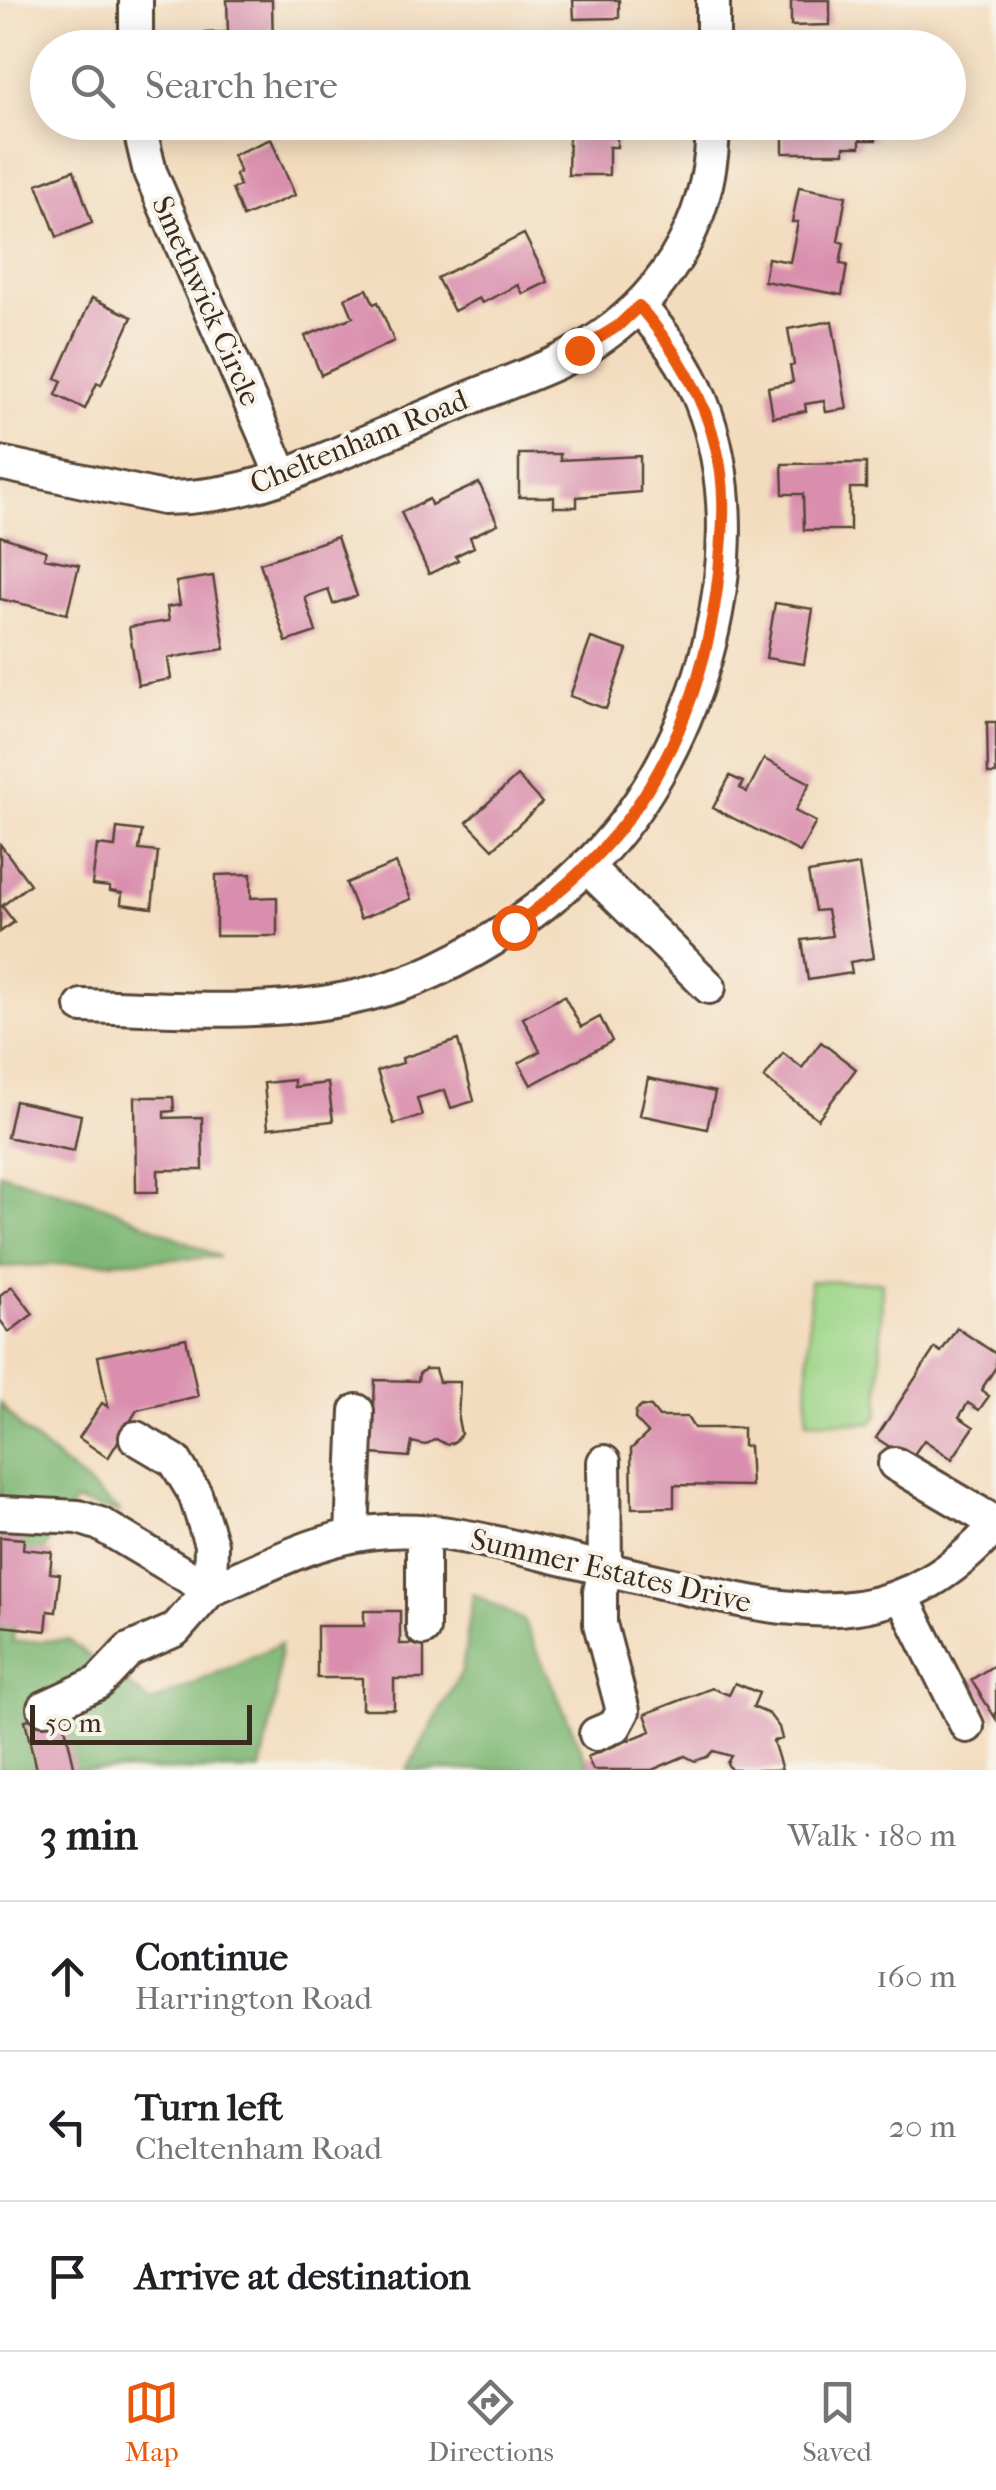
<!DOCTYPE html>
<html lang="en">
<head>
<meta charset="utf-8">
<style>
  body { margin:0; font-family:"IM FELL French Canon",serif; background:#f2f2f2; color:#202124 }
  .scale { position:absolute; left:30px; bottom:25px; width:222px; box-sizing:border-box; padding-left:10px; border:5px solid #3b2a1e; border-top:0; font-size:28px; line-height:35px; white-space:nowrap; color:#3b2a1e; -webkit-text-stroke:8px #f7f3e8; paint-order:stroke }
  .stop { position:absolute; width:30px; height:30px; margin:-22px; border:8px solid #ea580c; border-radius:50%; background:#fff }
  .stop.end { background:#ea580c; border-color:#fff; box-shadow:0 2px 10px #0008 }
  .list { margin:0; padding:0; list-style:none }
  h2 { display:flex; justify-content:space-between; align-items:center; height:130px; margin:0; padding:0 40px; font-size:42px }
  h2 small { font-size:32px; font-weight:400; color:#757577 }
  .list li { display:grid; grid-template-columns:65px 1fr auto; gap:30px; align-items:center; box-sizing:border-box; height:150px; padding:0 40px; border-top:2px solid #e0e0e0 }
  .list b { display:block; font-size:38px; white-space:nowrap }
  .list p { margin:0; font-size:32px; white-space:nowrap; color:#757577 }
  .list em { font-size:32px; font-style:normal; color:#757577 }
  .icon { flex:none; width:55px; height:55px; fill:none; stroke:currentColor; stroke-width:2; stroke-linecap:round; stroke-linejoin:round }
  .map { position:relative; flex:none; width:996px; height:1770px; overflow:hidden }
  .search { position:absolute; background:#fff; box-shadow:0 5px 25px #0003; left:30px; right:30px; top:30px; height:110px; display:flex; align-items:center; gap:25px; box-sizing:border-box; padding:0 35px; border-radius:55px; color:#757577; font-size:38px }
  .sheet { height:580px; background:#fff }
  nav { display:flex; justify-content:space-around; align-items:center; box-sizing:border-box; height:140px; border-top:2px solid #e0e0e0; background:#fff; font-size:28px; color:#757577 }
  nav a { display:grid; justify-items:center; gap:5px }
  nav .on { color:#ea580c }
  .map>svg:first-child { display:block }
  .green { fill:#9dd688; stroke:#6c8053; stroke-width:2.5 }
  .forest { fill:#7eb774; stroke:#5c7049; stroke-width:2.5 }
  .building { fill:#d98ead }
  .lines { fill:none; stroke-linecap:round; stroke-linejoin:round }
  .minor-casing { stroke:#574536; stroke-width:38 }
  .minor { stroke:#fff; stroke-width:32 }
  .route { stroke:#ea580c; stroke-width:12 }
  .labels { text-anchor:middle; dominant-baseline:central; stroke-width:8; stroke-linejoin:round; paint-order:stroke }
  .street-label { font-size:30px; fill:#3b2a1e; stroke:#f7f3e8 }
</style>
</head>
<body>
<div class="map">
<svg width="996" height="1770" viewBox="0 0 996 1770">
  <rect width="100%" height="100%" fill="#f7f3e8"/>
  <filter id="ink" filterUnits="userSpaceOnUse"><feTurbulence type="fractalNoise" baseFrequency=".01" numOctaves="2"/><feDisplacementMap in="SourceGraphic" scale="20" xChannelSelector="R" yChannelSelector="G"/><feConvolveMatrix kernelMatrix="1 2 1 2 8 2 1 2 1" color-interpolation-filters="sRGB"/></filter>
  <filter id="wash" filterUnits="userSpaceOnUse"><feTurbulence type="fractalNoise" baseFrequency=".0048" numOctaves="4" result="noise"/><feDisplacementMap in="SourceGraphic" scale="40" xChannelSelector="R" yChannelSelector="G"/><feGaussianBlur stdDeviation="2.25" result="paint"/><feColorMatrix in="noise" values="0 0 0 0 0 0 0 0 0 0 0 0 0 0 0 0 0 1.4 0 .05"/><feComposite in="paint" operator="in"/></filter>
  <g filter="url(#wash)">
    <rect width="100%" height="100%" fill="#f3dcbe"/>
    <!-- green -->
    <path class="green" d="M810 1281 882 1282 879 1414 871 1423 807 1421Z"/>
    <!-- forest -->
    <path class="forest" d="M0 1173 108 1207 220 1257 0 1267Z
      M0 1403 22 1429 121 1513 75 1502 26 1579 12 1642 68 1640 152 1703 280 1644 276 1698 261 1770H0Z
      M473 1594 523 1620 591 1770H407L462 1671Z"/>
    <g id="blocks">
      <!-- building -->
      <path class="building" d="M227 0H272L273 48H206L205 33 228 32Z
        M573 0H619V18L574 19Z
        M791 0H830V25L791 26Z
        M565 122H617V147H609V175H568L569 131H565Z
        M783 122H876V140H860V147H844V153H783Z
        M271 139 295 195 243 217 232 189 240 186 235 174 240 172 233 155Z
        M74 170 92 223 57 237 37 184Z
        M799 187 846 196 838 241 844 243 840 264 847 265 842 295 764 281 768 258 790 262 798 222H792Z
        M524 234 548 282 523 294 518 285 482 303 479 298 454 311 437 278Z
        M367 289 374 304 378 302 394 341 321 375 305 336 353 317 345 298Z
        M92 298 132 317 101 385 97 383 85 409 56 395 62 381 56 378Z
        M832 321 847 409 826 412 824 401 805 404 806 411 773 417 768 387 793 382 790 366 794 365 788 329Z
        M519 454H560V460L640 456V492L577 497V507H554V497H519Z
        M866 463V488H850V530H804L803 494H783L782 464Z
        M479 483 498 524 470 537 474 547 455 556 458 560 429 574 401 512 429 499 431 505Z
        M0 536 46 551 44 558 79 565 67 614 0 599Z
        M337 537 357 596 333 604 328 589 305 597 316 632 286 642 260 563Z
        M213 576 225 649 168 658 171 679 138 685 129 627 169 621 167 607 180 605 176 582Z
        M775 603 813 609 804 664 766 658Z
        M591 638 627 650 606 709 570 696Z
        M987 722H996V774H988Z
        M764 759 810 783 795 811 816 822 800 852 713 808 730 776 743 782 740 788 747 792Z
        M517 776 542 803 493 849 467 822Z
        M117 828 142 831 139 850 158 852 152 908 121 904 122 893 110 891V887L92 885 97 845 115 847Z
        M0 844 30 884 2 906 14 922 0 932Z
        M396 863 411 899 360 919 346 883Z
        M859 865 874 958 850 962 852 973 808 980 802 940 832 936 827 910 815 911 808 873Z
        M251 874V898L277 897V936H216V875Z
        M564 996 581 1027 600 1017 612 1041 531 1085 519 1063 540 1051 523 1018Z
        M458 1040 474 1101 451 1108 445 1090 417 1098 422 1116 394 1124 377 1071 403 1063 402 1058Z
        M821 1042 856 1069 818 1119 764 1078 783 1053 802 1068Z
        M648 1078 715 1092 707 1129 640 1115Z
        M294 1080V1087L328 1083 333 1121 268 1128 264 1083Z
        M135 1097H173L174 1111 164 1112V1118L202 1117 203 1170H158V1192H136Z
        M15 1101 81 1115 74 1151 7 1137Z
        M12 1286 33 1314 9 1332 0 1320V1295Z
        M957 1328 996 1354V1367L981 1390 989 1396 979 1410 968 1403 959 1417 974 1427 952 1459 924 1440 910 1460 876 1438 935 1348 941 1352Z
        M186 1338 198 1396 137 1410 108 1458 79 1438 102 1403 108 1407 98 1356Z
        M425 1369H435L439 1382H460L458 1419 461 1434 455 1442 447 1445 436 1439 425 1445 412 1442 409 1457 372 1454 375 1380 418 1381 419 1374Z
        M642 1406 651 1407 659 1417H687L694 1428H743V1446H749L751 1486 674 1485V1507L632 1508 631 1449 648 1433 635 1419 636 1411Z
        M0 1537 24 1539 23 1549 52 1552 50 1573 60 1574 56 1612 48 1611 46 1631 0 1626Z
        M364 1611H400V1644H424V1679H394V1709H362V1678H317V1626H364Z
        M996 1664V1719L971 1680Z
        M735 1683 759 1693 753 1707 769 1714 779 1727 782 1739 773 1741 782 1770H731L727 1763 731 1756 713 1751 707 1757 695 1761 685 1756 652 1770H593L587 1757 651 1731 645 1714 712 1688 729 1695Z
        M62 1713 75 1770H36L25 1720Z"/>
    </g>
  </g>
  <g filter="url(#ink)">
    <use href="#blocks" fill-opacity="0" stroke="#574536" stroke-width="2.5"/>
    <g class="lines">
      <!-- minor casing -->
      <g class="minor-casing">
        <path id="minor" d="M136 0V48
          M713 0V48
          M138 122 150 172 283 477
          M0 463 163 498C205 498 243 491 283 477 346 451 409 424 472 397 515 379 565 364 603 336 674 286 713 209 713 122
          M586 866 709 987
          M82 1006C200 1009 324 1022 434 971 494 943 546 907 594 859 701 749 759 546 701 401 687 365 664 335 639 306
          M895 1464 996 1523
          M0 1513 78 1517 100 1524 210 1590
          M423 1532V1629
          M352 1535 357 1411
          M210 1590C268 1566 324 1534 388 1531 441 1528 493 1542 544 1554 596 1567 648 1579 699 1591 819 1620 907 1626 996 1525
          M902 1596 967 1726
          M44 1708 98 1683 129 1650 175 1630 210 1590 211 1544 195 1494 175 1461 136 1438
          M596 1734 615 1726 623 1711 600 1624V1592L605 1569 604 1462"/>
      </g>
      <!-- minor -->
      <use href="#minor" class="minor"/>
    </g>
  </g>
  <g class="lines" filter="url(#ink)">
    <!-- route -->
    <path class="route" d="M514 927C542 905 569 884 594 858 675 775 713 662 721 549 724 516 725 484 717 451 704 395 676 350 639 306L618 326 579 350"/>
  </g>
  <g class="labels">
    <!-- street labels -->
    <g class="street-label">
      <text transform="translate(206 301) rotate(66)">Smethwick Circle</text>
      <text transform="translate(359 442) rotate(-22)">Cheltenham Road</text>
      <text transform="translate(611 1571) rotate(13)">Summer Estates Drive</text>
    </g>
  </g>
</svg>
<div class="scale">50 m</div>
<div class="stop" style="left:514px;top:927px"></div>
<div class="stop end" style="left:579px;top:350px"></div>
<div class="search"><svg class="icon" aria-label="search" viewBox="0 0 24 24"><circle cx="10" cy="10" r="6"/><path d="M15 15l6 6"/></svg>Search here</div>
</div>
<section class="sheet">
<h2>3 min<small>Walk · 180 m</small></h2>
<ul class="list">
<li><svg class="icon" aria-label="ahead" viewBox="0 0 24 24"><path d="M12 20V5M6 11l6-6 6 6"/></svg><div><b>Continue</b><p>Harrington Road</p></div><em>160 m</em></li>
<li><svg class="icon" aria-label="left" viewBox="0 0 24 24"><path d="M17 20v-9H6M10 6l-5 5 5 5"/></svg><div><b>Turn left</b><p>Cheltenham Road</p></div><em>20 m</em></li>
<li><svg class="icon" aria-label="arrive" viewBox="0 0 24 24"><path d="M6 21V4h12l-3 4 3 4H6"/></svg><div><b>Arrive at destination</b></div></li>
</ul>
</section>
<nav>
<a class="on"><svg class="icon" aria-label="map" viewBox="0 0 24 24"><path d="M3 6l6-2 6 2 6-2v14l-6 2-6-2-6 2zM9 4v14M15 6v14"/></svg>Map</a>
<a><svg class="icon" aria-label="directions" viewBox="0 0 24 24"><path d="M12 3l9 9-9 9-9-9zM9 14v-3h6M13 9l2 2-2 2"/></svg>Directions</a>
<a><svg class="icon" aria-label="saved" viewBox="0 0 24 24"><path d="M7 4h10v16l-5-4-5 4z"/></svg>Saved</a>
</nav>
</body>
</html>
